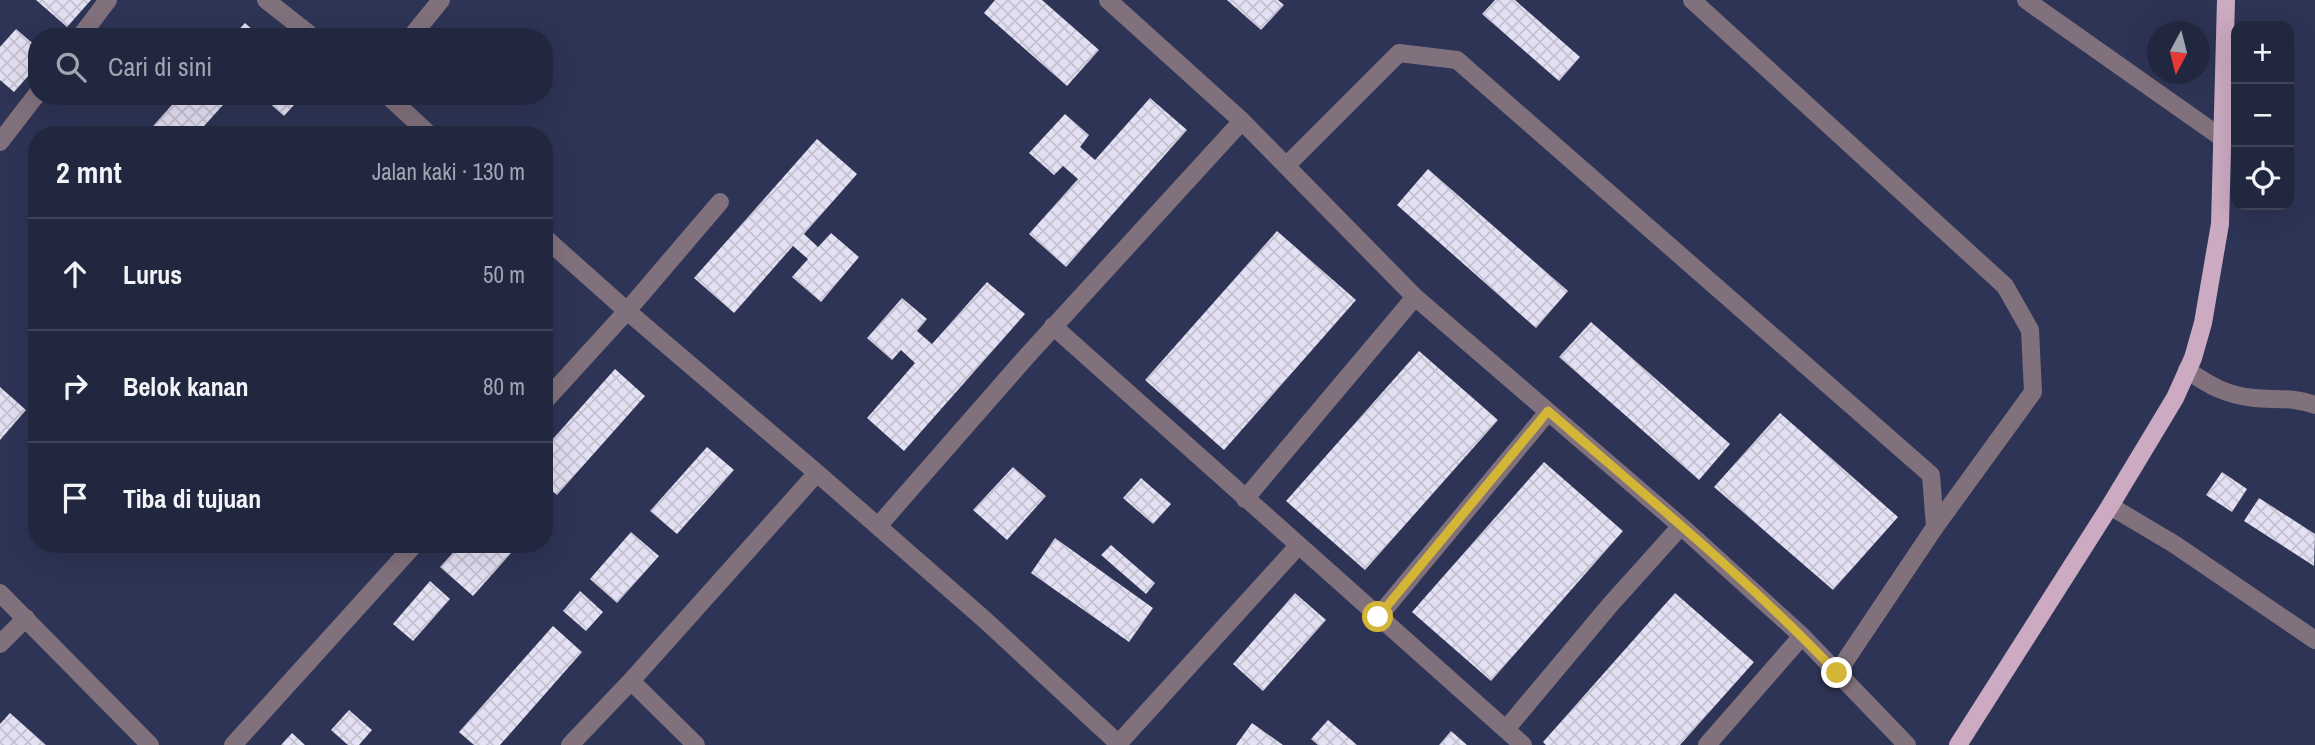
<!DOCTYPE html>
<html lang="id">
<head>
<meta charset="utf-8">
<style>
  body { margin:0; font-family:"Archivo Narrow",sans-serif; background:#2e334b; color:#f1f3f6 }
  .controls { position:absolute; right:21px; top:21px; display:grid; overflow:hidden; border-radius:14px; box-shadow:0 7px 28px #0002 }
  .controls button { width:63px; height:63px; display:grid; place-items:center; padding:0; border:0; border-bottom:2px solid #3f4459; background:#222740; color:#f1f3f6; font:35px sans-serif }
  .compass { position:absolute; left:2147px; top:21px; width:63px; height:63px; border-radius:50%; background:#222740; box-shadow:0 7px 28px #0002; rotate:187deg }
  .stop { position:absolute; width:21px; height:21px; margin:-16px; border:5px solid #d3b635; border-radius:50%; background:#fff }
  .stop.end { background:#d3b635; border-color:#fff; box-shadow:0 2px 7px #0008 }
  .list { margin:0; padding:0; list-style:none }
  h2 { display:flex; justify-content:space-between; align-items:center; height:91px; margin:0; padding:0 28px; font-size:30px }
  h2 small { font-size:23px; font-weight:400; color:#a2a5b1 }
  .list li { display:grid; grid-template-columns:46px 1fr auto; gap:21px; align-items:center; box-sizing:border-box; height:112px; padding:0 28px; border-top:2px solid #3f4459 }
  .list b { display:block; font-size:26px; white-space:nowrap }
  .list em { font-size:23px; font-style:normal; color:#a2a5b1 }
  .icon { flex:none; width:38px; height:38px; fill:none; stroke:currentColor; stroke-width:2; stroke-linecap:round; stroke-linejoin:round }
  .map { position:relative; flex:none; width:2315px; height:745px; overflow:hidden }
  .search { position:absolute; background:#222740; box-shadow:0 7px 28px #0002; left:28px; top:28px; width:525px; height:77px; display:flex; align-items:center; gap:18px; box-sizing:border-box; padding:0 24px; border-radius:28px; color:#a2a5b1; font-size:26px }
  .panel { position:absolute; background:#222740; box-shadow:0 7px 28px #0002; left:28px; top:126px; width:525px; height:427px; border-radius:28px }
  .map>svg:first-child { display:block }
  .building { fill:url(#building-cross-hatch) }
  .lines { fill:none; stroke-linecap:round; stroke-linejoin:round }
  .minor { stroke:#81717d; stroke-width:18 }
  .major { stroke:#cbaac2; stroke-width:18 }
  .route { stroke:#d3b635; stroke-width:9 }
</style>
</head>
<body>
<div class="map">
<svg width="2315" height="745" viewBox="0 0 2315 745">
  <defs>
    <pattern id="building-cross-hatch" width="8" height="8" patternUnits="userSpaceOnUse" patternTransform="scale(1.75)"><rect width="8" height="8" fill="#e4e0f3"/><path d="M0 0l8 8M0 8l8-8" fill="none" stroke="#c3c0d0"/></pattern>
  </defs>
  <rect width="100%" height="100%" fill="#2e3455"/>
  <!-- building -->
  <path class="building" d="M36 0H91L67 27Z
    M995 0H1042L1099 50 1067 86 984 13Z
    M1227 0H1278L1284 5 1261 30Z
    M1495 0H1515L1580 57 1559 81 1482 14Z
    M245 23 261 37H232Z
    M16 29 37 47V66L14 92 0 80V47Z
    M180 96H231L196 135H145Z
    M261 96H302L284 116Z
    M1150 98 1187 130 1066 267 1029 234 1078 179 1063 166 1054 175 1029 153 1065 114 1089 135 1080 147 1095 160Z
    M817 139 857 174 804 234 818 247 831 233 859 257 821 302 792 277 808 259 793 246 734 313 694 278Z
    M1428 169 1568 291 1536 328 1397 205Z
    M1277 231 1356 300 1224 450 1145 380Z
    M987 282 1025 314 904 451 867 418 915 363 901 350 892 360 867 338 902 298 927 319 917 331 932 344Z
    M1591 322 1730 444 1699 480 1559 357Z
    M1419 351 1498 420 1365 570 1286 501Z
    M615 369 645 396 557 495 544 484V449Z
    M0 387 26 410 0 440Z
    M1780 413 1898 517 1833 590 1714 487Z
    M707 447 734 470 677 534 650 511Z
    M1544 462 1623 531 1491 681 1412 612Z
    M1013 467 1046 496 1007 540 973 510Z
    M2222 472 2247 489 2232 512 2206 495Z
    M1141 478 1171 504 1153 524 1123 498Z
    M2259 498 2315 534 2314 566 2244 521Z
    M631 532 659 556 617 603 590 579Z
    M1055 538 1153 608 1129 642 1031 573Z
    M461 544H519L473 596 440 567Z
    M1111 545 1155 583 1146 594 1101 555Z
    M430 581 450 599 413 641 393 624Z
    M580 591 603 612 586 631 563 611Z
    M1295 593 1326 620 1263 691 1233 664Z
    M1675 593 1754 662 1680 745H1546L1543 742Z
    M553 626 582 652 500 745H474L459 732Z
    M349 710 372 730 359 745H348L331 730Z
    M10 713 46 745H0V724Z
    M1328 720 1357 745H1318L1311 739Z
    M1252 723 1283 745H1236Z
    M1451 731 1467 745H1439Z
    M292 733 305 745H281Z"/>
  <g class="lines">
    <!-- minor -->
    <path class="minor" d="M266 0 313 37
      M1108 0 1242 121
      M1692 0 2005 286 2030 330 2033 392 1935 527
      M2026 0 2222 138
      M80 37 108 0
      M411 37 441 0
      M388 96 430 135
      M0 142 37 94
      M1286 166 1399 53 1457 60 1931 475 1935 527 1837 673
      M544 237 627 311 720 202
      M1053 326 1523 745
      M2187 370C2210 386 2226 395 2254 398 2275 400 2295 397 2315 405
      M544 402 627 311 817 473 631 681 570 745
      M817 473 985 620 1120 745
      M1245 499 1415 297
      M2110 506 2174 544 2315 640
      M879 525 1027 356 1242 121 1415 297 1681 526 1802 636 1907 745
      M0 593 150 745
      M1378 617 1548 412
      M0 644 26 618
      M631 681 696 745
      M1507 728 1610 605 1681 526
      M1118 744 1298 546
      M233 745 415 544
      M1707 745 1802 636"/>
    <!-- major -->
    <path class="major" d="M1958 745 2110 506 2175 398 2193 358 2203 323 2220 224 2226 0"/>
  </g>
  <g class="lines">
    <!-- route -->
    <path class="route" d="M1378 617 1548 411C1646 496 1748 579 1837 673"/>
  </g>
</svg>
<div class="controls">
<button>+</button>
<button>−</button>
<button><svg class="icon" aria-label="locate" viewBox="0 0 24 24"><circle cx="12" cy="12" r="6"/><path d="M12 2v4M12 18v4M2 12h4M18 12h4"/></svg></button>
</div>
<svg class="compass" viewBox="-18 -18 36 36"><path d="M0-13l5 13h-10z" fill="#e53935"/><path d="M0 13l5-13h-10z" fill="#a2a5b1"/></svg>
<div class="stop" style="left:1378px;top:617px"></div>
<div class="stop end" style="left:1837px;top:673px"></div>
<div class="search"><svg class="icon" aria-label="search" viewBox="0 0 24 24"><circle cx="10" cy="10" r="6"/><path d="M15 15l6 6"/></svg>Cari di sini</div>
<section class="panel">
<h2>2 mnt<small>Jalan kaki · 130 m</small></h2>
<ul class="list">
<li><svg class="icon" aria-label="ahead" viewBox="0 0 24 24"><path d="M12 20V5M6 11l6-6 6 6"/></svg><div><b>Lurus</b></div><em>50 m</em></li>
<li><svg class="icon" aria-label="right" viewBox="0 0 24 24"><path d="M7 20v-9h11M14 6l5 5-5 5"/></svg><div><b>Belok kanan</b></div><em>80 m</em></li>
<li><svg class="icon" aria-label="arrive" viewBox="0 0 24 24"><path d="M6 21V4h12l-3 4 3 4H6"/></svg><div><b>Tiba di tujuan</b></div></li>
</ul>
</section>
</div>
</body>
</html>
